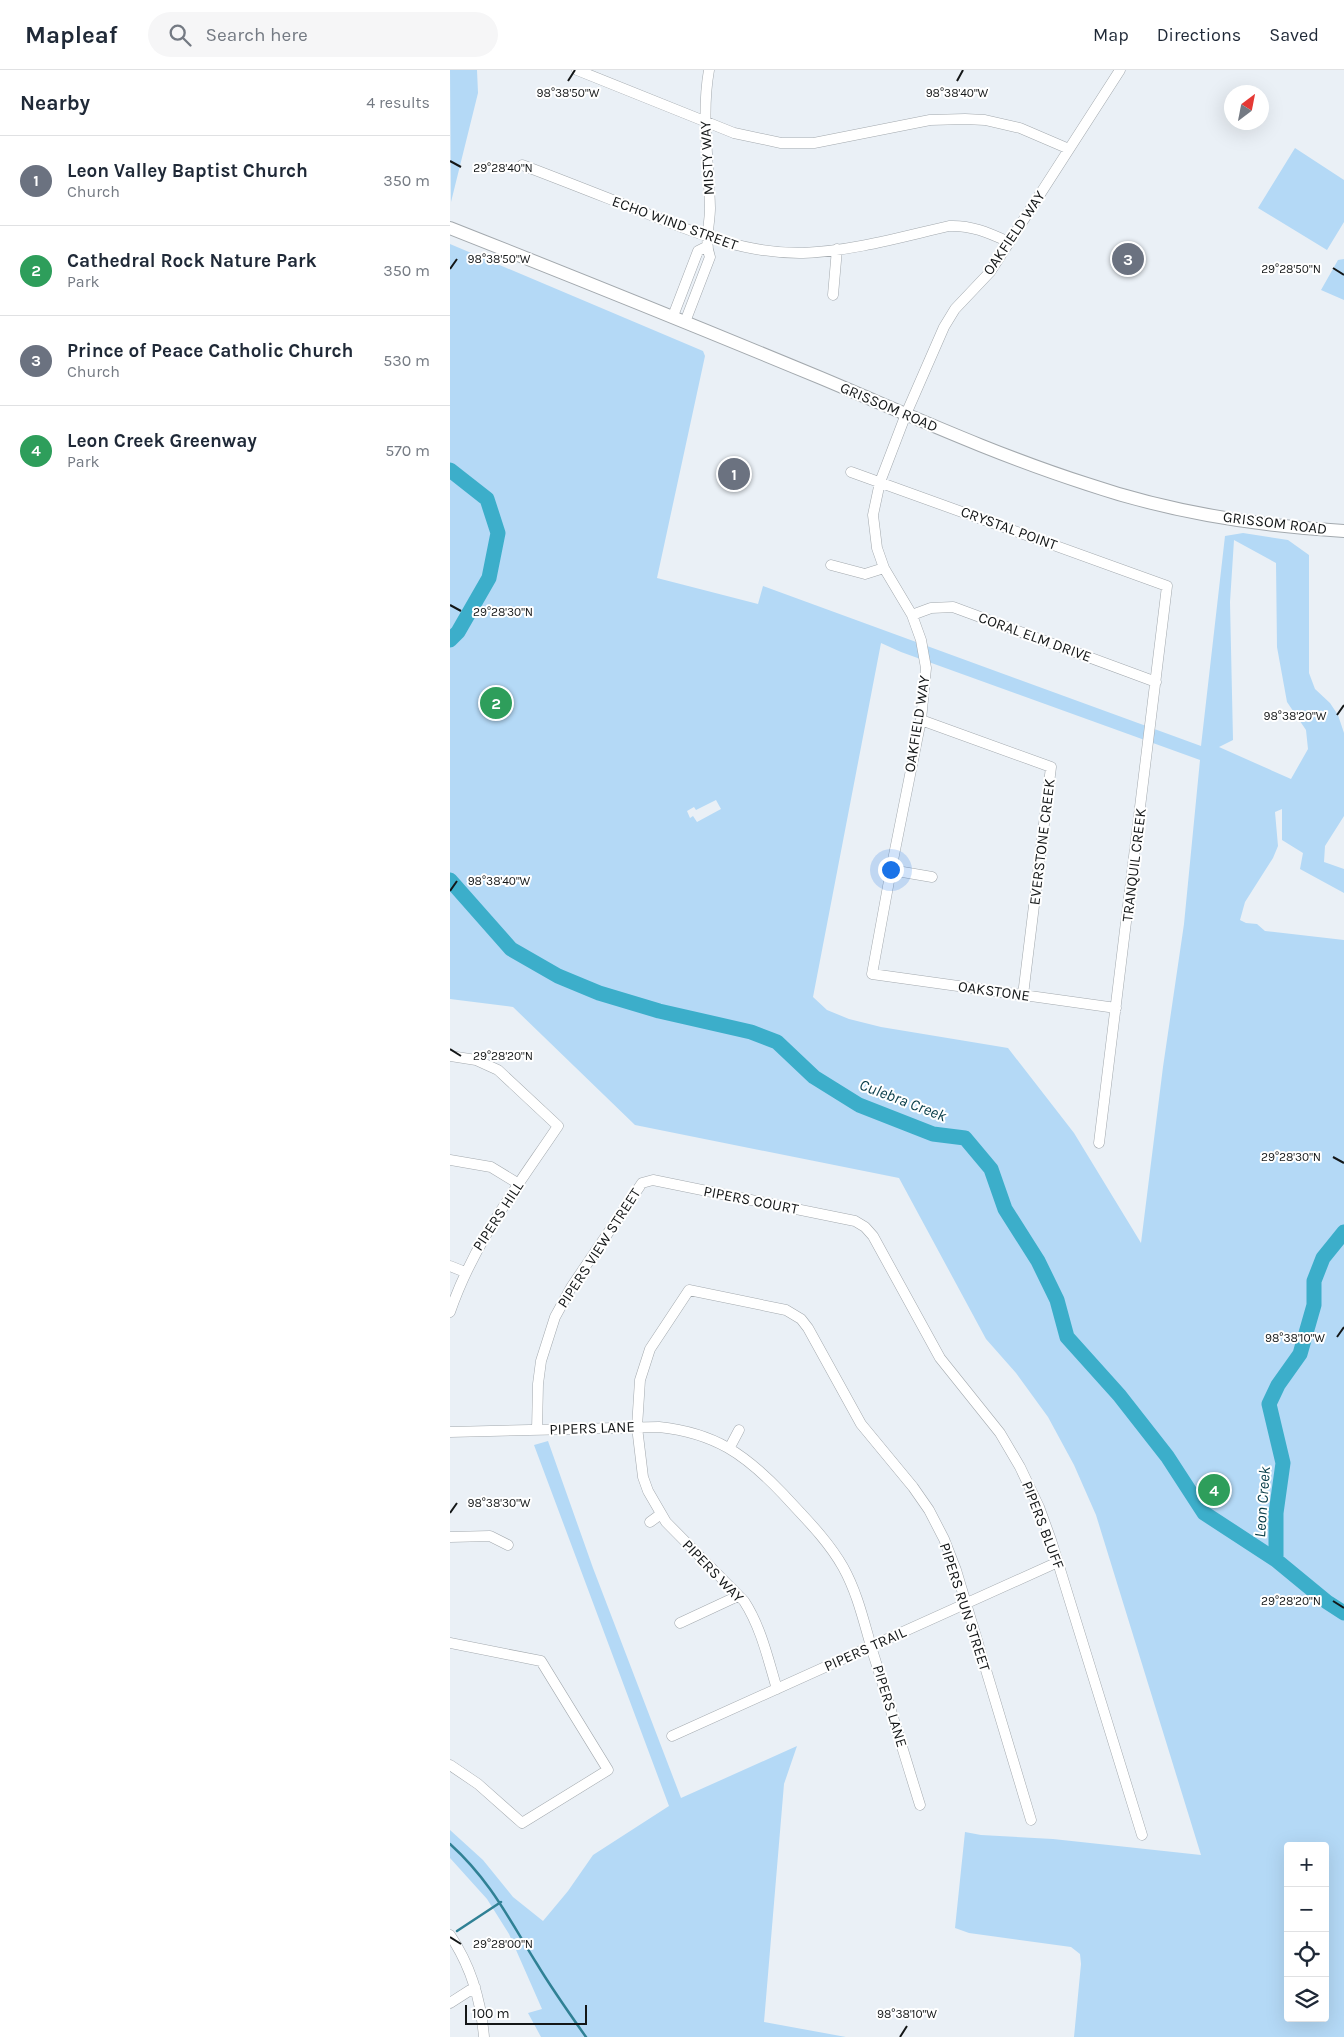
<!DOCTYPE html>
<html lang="en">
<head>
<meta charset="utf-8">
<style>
  body { margin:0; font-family:Karla,sans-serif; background:#f6f6f7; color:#1f2937 }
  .controls { position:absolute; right:15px; bottom:15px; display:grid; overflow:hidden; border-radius:5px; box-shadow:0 5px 20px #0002 }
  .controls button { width:45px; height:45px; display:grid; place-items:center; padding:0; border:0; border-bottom:1px solid #e0e1e3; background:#fff; color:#1f2937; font:25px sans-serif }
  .compass { position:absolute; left:774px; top:15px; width:45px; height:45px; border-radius:50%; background:#fff; box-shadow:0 5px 20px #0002; rotate:32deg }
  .scale { position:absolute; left:15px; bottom:12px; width:122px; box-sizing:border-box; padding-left:5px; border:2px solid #141718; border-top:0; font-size:14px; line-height:18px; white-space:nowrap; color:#141718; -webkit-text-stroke:4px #fff; paint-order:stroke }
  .you { position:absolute; left:440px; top:799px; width:18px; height:18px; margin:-12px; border:4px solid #fff; border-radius:50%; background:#1a73e8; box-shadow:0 0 0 8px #1a73e833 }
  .badge { display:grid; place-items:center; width:32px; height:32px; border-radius:50%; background:#2563eb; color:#fff; font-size:16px; font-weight:700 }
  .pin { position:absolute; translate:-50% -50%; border:2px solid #fff; box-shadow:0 1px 5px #0006 }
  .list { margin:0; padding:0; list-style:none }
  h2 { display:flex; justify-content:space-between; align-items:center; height:65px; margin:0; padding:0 20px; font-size:21px }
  h2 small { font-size:16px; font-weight:400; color:#747a83 }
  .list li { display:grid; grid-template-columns:32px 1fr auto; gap:15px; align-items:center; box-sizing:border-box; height:90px; padding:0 20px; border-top:1px solid #e0e1e3 }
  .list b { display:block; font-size:19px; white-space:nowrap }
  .list p { margin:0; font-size:16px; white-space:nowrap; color:#747a83 }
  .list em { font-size:16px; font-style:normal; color:#747a83 }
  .icon { flex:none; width:28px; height:28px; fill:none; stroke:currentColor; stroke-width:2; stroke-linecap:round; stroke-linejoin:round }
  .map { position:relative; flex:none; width:894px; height:1967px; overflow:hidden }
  header { display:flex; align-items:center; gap:30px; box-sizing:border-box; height:70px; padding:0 25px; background:#fff; border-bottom:1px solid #e0e1e3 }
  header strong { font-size:24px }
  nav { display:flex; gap:28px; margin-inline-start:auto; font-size:18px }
  .search { width:350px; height:45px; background:#f6f6f7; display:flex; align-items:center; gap:12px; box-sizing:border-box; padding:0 18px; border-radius:28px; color:#747a83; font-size:19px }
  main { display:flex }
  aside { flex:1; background:#fff }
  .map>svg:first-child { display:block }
  .green { fill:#b4d9f6; fill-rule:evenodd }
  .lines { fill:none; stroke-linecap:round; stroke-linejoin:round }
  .stream { stroke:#308195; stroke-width:2.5 }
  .river { stroke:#3caeca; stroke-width:15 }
  .minor-casing { stroke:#a3a9ae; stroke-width:11 }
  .major-casing { stroke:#a3a9ae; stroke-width:14 }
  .minor { stroke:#fff; stroke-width:10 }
  .major { stroke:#fff; stroke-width:12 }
  .ticks { fill:none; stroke:#141718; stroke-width:2 }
  .labels { text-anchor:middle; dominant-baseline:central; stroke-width:4; stroke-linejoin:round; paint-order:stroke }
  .street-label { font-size:15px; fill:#141718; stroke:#fff }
  .water-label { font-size:16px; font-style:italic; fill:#073c48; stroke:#fff }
  .ticks-label { font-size:12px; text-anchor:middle; fill:#141718; stroke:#fff; stroke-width:4; stroke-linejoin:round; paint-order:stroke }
</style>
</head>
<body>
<header>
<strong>Mapleaf</strong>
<div class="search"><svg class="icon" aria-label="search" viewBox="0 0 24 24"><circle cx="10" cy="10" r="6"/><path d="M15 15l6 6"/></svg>Search here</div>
<nav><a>Map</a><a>Directions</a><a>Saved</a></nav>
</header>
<main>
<aside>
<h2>Nearby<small>4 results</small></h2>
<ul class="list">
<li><span class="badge" style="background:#6b7280">1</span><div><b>Leon Valley Baptist Church</b><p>Church</p></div><em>350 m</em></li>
<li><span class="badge" style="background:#2e9e5b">2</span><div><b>Cathedral Rock Nature Park</b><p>Park</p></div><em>350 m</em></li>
<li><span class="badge" style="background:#6b7280">3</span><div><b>Prince of Peace Catholic Church</b><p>Church</p></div><em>530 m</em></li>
<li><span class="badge" style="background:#2e9e5b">4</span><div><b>Leon Creek Greenway</b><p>Park</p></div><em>570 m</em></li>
</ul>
</aside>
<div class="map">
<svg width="894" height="1967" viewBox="0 0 894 1967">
  <rect width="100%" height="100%" fill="#eaf0f6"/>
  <!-- green -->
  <path class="green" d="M0 0H27L28 23 1 132Z
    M845 78 894 110V152L877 180 808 138Z
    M0 174 253 281 255 286 207 508 308 534 313 516 751 676 775 466 793 463 838 470 859 485V603L865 619 880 633 888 645 894 663V746L875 776 874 792 894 799V823L850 799 853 783 832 770V739L825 742 828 776 823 788 795 832 790 850 796 853 807 854 815 861 894 870V1967H624L631 1894 630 1884 621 1877 519 1863 505 1858 515 1762 531 1765 603 1769 751 1785 646 1445 624 1395 598 1347 566 1303 536 1269 449 1108 185 1055 63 937 0 929ZM784 470 826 493 827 577 837 632 856 660 858 679 841 709 769 677 783 670 780 532ZM431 573 451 582 750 690 734 854 713 997 691 1173 624 1063 558 978 431 957 399 949 377 940 363 927ZM266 730 271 739 247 752 243 746 240 748 237 741 244 737 246 740ZM838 1776H875V1948H838Z
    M894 189V230L871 220 888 190Z
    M98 1371 143 1498 231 1728 347 1676 334 1714 314 1952 396 1967H91L78 1943 92 1939 59 1864 37 1829 0 1788V1760L33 1790 63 1827 93 1851 118 1821 143 1785 219 1736 84 1375Z"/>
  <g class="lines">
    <!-- stream -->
    <path class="stream" d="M0 1774C40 1810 59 1849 87 1894 102 1919 119 1943 136 1967
      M7 1861 51 1832"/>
    <!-- river -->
    <path class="river" d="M0 400 37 429 48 463 39 508 8 562 0 570
      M0 810 61 879 108 906 149 923 209 941 301 962 327 972 364 1007 409 1035 483 1064 515 1068 541 1099 555 1139 588 1191 607 1230 617 1267 670 1326 717 1386 754 1443 826 1490 877 1532 894 1543
      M826 1490V1443L833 1393 819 1334 828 1315 850 1284 864 1235V1211L873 1188 894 1162"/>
    <!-- minor casing -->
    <g class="minor-casing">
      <path id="minor" d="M127 0 284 63 331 73H364L480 50 515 49 535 50 570 58 619 79
        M72 95C112 110 152 126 193 142 245 163 296 184 353 183 403 181 451 167 499 156 522 155 539 163 559 172
        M383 225 387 179
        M223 246 248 181 256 177
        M235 252 260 187C254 171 260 155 260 138 259 92 251 45 259 0
        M401 402 717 516 649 1073
        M381 495 415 504 434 498
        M462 545 481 538 503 537 706 612
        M471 650 601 697 573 925
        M441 800 482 807
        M666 938 422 904 441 800 471 650 476 598 471 570 462 545 434 498 427 478 423 445 430 412 456 344 494 257 505 239 540 202 670 0
        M0 986 26 990 48 1000 108 1056C67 1117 24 1172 0 1242
        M0 1090 41 1097 69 1114
        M0 1196 15 1202
        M87 1360 88 1314 91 1291 105 1247 122 1216 192 1113 203 1110 405 1151 415 1157 423 1166 490 1288 550 1363 570 1397 589 1437 601 1470 692 1765
        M0 1362 209 1357C265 1363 295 1384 333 1424 354 1447 377 1469 393 1497 408 1524 414 1553 423 1583 439 1633 454 1684 470 1735
        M280 1377 289 1360
        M200 1452 211 1444
        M0 1467 40 1466 58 1475
        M230 1553 288 1526
        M0 1573 91 1591 158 1700 72 1753 28 1714 0 1695
        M327 1619C318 1589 311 1557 294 1531L216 1452 198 1421 193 1407 187 1357 190 1310 200 1279 239 1220 336 1240 351 1249 358 1258 411 1354 463 1417 479 1440 494 1469 506 1500 581 1750
        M222 1666 608 1492
        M0 1865C21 1896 31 1930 34 1967
        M0 1933 25 1917"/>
    </g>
    <!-- major casing -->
    <g class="major-casing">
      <path id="major" d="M0 158C124 207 248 257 371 308 459 345 546 385 637 414 719 442 807 456 894 461"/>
    </g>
    <!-- minor -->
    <use href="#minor" class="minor"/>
    <!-- major -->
    <use href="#major" class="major"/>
  </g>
  <!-- ticks -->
  <path class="ticks" d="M118 11 125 0M507 11 513 0M0 91 11 97M883 198 894 205M0 199 7 189M0 535 11 541M887 645 894 635M0 821 7 811M0 979 11 986M883 1087 894 1093M887 1267 894 1257M0 1443 7 1433M883 1531 894 1538M0 1867 11 1874M450 1967 457 1956"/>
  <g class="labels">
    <!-- street labels -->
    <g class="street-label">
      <text transform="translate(257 88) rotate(-93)">MISTY WAY</text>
      <text transform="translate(225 153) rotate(20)">ECHO WIND STREET</text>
      <text transform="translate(564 163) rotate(-56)">OAKFIELD WAY</text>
      <text transform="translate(439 337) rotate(23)">GRISSOM ROAD</text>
      <text transform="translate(825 453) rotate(7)">GRISSOM ROAD</text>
      <text transform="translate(559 458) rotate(20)">CRYSTAL POINT</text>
      <text transform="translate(585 567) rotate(20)">CORAL ELM DRIVE</text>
      <text transform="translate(467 654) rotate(-81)">OAKFIELD WAY</text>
      <text transform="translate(592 772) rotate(-83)">EVERSTONE CREEK</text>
      <text transform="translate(684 795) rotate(-83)">TRANQUIL CREEK</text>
      <text transform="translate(544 921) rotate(8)">OAKSTONE</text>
      <text transform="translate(301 1130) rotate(11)">PIPERS COURT</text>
      <text transform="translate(48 1146) rotate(-57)">PIPERS HILL</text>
      <text transform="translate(149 1178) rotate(-57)">PIPERS VIEW STREET</text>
      <text transform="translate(142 1358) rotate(-2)">PIPERS LANE</text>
      <text transform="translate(593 1455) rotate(69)">PIPERS BLUFF</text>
      <text transform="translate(263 1501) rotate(46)">PIPERS WAY</text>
      <text transform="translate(515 1537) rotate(72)">PIPERS RUN STREET</text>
      <text transform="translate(415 1579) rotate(-24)">PIPERS TRAIL</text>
      <text transform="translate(440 1636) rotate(73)">PIPERS LANE</text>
    </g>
    <!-- water labels -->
    <g class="water-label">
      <text transform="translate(453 1030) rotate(21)">Culebra Creek</text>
      <text transform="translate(812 1432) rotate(-86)">Leon Creek</text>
    </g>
  </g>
  <g class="ticks-label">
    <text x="118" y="27">98°38'50"W</text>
    <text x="507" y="27">98°38'40"W</text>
    <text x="53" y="102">29°28'40"N</text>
    <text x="49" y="193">98°38'50"W</text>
    <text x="841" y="203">29°28'50"N</text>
    <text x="53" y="546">29°28'30"N</text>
    <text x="845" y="650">98°38'20"W</text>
    <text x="49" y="815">98°38'40"W</text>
    <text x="53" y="990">29°28'20"N</text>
    <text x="841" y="1091">29°28'30"N</text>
    <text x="845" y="1272">98°38'10"W</text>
    <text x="49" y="1437">98°38'30"W</text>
    <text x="841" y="1535">29°28'20"N</text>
    <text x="53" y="1878">29°28'00"N</text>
    <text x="457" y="1948">98°38'10"W</text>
  </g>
</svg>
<div class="controls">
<button>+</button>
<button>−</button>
<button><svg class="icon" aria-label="locate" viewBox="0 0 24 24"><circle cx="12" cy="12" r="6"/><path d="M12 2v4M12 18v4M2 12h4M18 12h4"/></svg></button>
<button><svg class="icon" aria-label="layers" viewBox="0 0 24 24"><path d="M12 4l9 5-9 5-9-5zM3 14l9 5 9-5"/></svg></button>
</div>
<svg class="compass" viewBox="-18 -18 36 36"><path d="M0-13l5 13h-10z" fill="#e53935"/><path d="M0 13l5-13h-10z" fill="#747a83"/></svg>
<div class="scale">100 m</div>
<div class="you"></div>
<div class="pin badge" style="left:284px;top:404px;background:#6b7280">1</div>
<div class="pin badge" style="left:46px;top:633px;background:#2e9e5b">2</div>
<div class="pin badge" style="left:678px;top:189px;background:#6b7280">3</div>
<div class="pin badge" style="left:764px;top:1420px;background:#2e9e5b">4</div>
</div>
</main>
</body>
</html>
